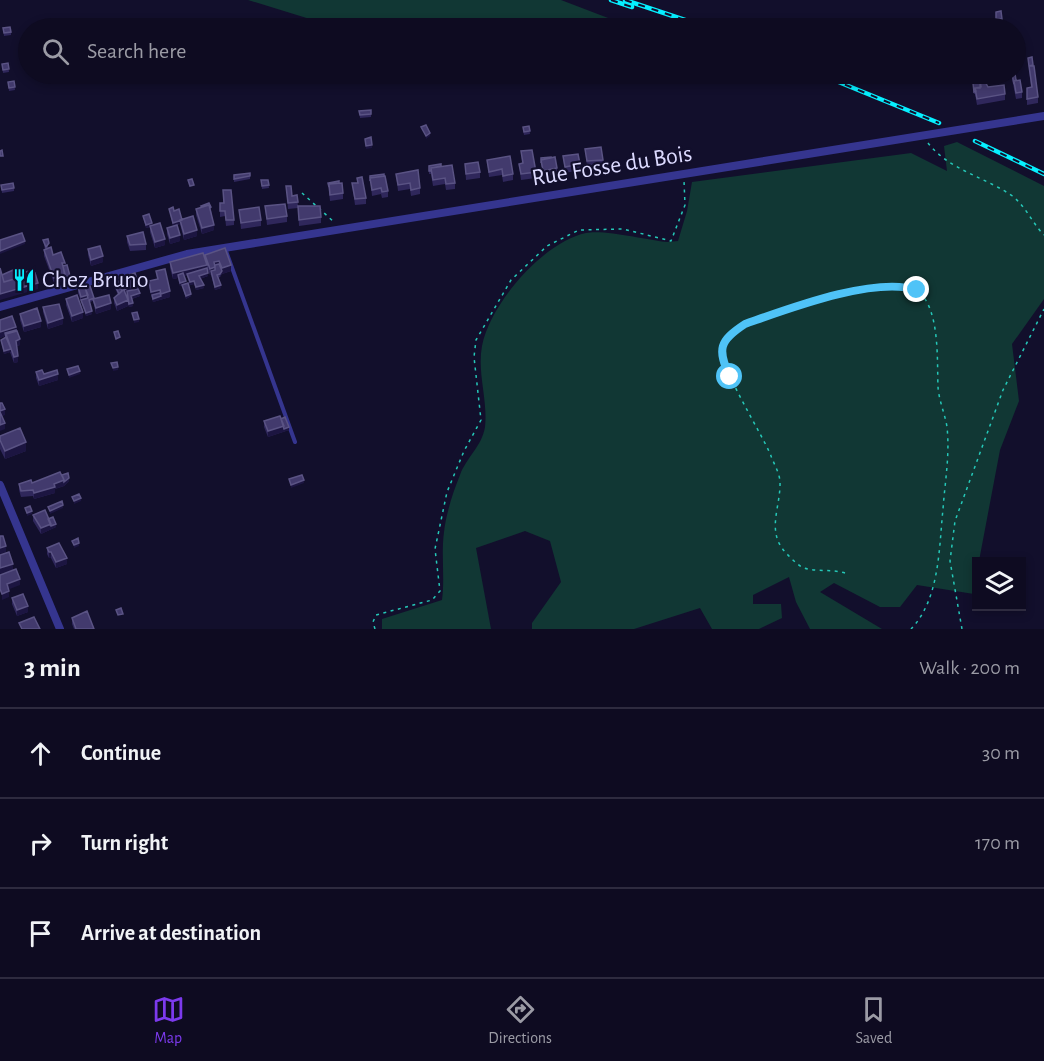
<!DOCTYPE html>
<html lang="en">
<head>
<meta charset="utf-8">
<style>
  body { margin:0; font-family:"Alegreya Sans",sans-serif; background:#1c192e; color:#f1f3f6 }
  .controls { position:absolute; right:18px; bottom:18px; display:grid; overflow:hidden; border-radius:0px; box-shadow:0 3px 9px #0003 }
  .controls button { width:54px; height:54px; display:grid; place-items:center; padding:0; border:0; border-bottom:2px solid #2e2b3f; background:#0e0b21; color:#f1f3f6; font:30px sans-serif }
  .stop { position:absolute; width:18px; height:18px; margin:-14px; border:4px solid #4fc3f7; border-radius:50%; background:#fff }
  .stop.end { background:#4fc3f7; border-color:#fff; box-shadow:0 2px 6px #0008 }
  .list { margin:0; padding:0; list-style:none }
  h2 { display:flex; justify-content:space-between; align-items:center; height:78px; margin:0; padding:0 24px; font-size:26px }
  h2 small { font-size:20px; font-weight:400; color:#9b9ba5 }
  .list li { display:grid; grid-template-columns:39px 1fr auto; gap:18px; align-items:center; box-sizing:border-box; height:90px; padding:0 24px; border-top:2px solid #2e2b3f }
  .list b { display:block; font-size:22px; white-space:nowrap }
  .list em { font-size:20px; font-style:normal; color:#9b9ba5 }
  .icon { flex:none; width:33px; height:33px; fill:none; stroke:currentColor; stroke-width:2; stroke-linecap:round; stroke-linejoin:round }
  .map { position:relative; flex:none; width:1044px; height:629px; overflow:hidden }
  .search { position:absolute; background:#0e0b21; box-shadow:0 3px 9px #0003; left:18px; right:18px; top:18px; height:66px; display:flex; align-items:center; gap:15px; box-sizing:border-box; padding:0 21px; border-radius:33px; color:#9b9ba5; font-size:22px }
  .sheet { height:348px; background:#0e0b21 }
  nav { display:flex; justify-content:space-around; align-items:center; box-sizing:border-box; height:84px; border-top:2px solid #2e2b3f; background:#0e0b21; font-size:16px; color:#9b9ba5 }
  nav a { display:grid; justify-items:center; gap:3px }
  nav .on { color:#7c3aed }
  .map>svg:first-child { display:block }
  .green { fill:#113734 }
  .lines { fill:none; stroke-linecap:round; stroke-linejoin:round }
  .path { stroke:#25c8b8; stroke-width:1.5; stroke-dasharray:3 4.5; stroke-linecap:butt }
  .lane { stroke:#35358f; stroke-width:4 }
  .street { stroke:#35358f; stroke-width:8 }
  .rail-casing { stroke:#06f0ff; stroke-width:4.5 }
  .rail { stroke:#120f2c; stroke-width:2; stroke-dasharray:7; stroke-linecap:butt }
  .wall { fill:#2f275b }
  .shaded-wall { fill:#1c1541 }
  .building { fill:#423a6d; stroke:#5a5384; stroke-width:1.5 }
  .route { stroke:#4fc3f7; stroke-width:8 }
  .labels { text-anchor:middle; dominant-baseline:central; stroke-width:4.5; stroke-linejoin:round; paint-order:stroke }
  .street-label { font-size:24px; fill:#dcdaff; stroke:#120f2c }
  .poi-label { font-size:24px; fill:#dcdaff; stroke:#120f2c; text-anchor:start }
</style>
</head>
<body>
<div class="map">
<svg width="1044" height="629" viewBox="0 0 1044 629">
  <rect width="100%" height="100%" fill="#120f2c"/>
  <!-- green -->
  <path class="green" d="M248 0H561L629 26 627 28H339Z
    M957 142 1044 186V299L1012 344 1019 401 1000 450 979 561 976 562 974 594 917 585 900 607H880L834 583 820 592 882 629H810L796 602 789 577 753 595V604H781L782 618 759 629H712L700 608 634 629H532V623L561 582 550 541 525 531 476 548 491 629H382V619L442 600C445 578 441 555 444 532 446 514 453 492 460 475 466 458 482 446 485 427 488 400 477 373 482 346 490 304 543 242 586 233 603 229 648 240 667 242L678 241 687 211 692 182 911 153 947 171 944 146Z"/>
  <g class="lines">
    <!-- path -->
    <path class="path" d="M928 143C948 169 984 177 1011 195 1026 206 1032 223 1044 235
      M302 193 334 222
      M845 573C832 569 817 572 804 568 797 565 792 559 787 554 765 532 781 508 780 481 779 472 774 464 771 456 763 435 716 362 722 345 725 336 735 328 744 324 769 311 898 274 919 292 940 310 937 361 938 387 939 401 945 414 947 427 950 455 945 481 943 509 939 547 940 599 911 629
      M375 629 373 622 376 615 432 600 440 591 435 549 447 492 464 451 481 420 474 357 476 340 511 280 547 246 579 230 623 229 671 241 685 205 684 181
      M962 629 950 561 955 521 1003 390 1044 309"/>
    <!-- lane -->
    <path class="lane" d="M226 251 295 442"/>
    <!-- street -->
    <path class="street" d="M0 307 187 254 1044 116
      M0 485 60 629"/>
    <!-- rail casing -->
    <g class="rail-casing">
      <path id="rail" d="M611 0 632 7
        M625 0 709 28
        M819 74 939 123
        M975 141 1044 174"/>
    </g>
    <!-- rail -->
    <use href="#rail" class="rail"/>
  </g>
  <!-- wall -->
  <path class="wall" d="M1001 11 1002 22H996V12Z
    M3 28 11 32V35L4 36Z
    M1028 58 1038 97V103L1027 105V88L1031 87Z
    M8 63 9 72 3 73 2 64Z
    M361 74H368V79L362 80Z
    M973 74H981V79L988 87 1005 94V100L977 105 975 94H974L973 83H976Z
    M1011 74 1022 92V98L1016 99Z
    M14 81 15 90 9 91 8 82Z
    M371 110V117L360 118 359 111Z
    M529 126 530 134 524 135 523 130Z
    M585 149 603 160V166L587 167Z
    M521 151 536 172V178L521 180 519 164 522 163Z
    M563 156 580 164V170L565 173Z
    M541 158 557 168V174L543 176Z
    M487 160 513 174V180L503 182 502 175 489 177Z
    M465 164 480 172V178L466 180Z
    M429 166H441L455 183V189L446 190 445 184 433 186 431 174H429Z
    M250 173V179L234 182V175Z
    M396 174 420 188V194L411 196 410 189 398 191Z
    M370 176 388 191V197L382 198 381 194 372 196Z
    M357 178 366 198V204L355 205 352 183H357Z
    M261 180H268L269 188 262 189Z
    M328 183 343 193V199L330 201Z
    M1 185 14 188V191L2 193Z
    M286 186 292 196 297 195 298 206 321 217V223L299 226 298 208 288 209Z
    M223 190 234 220V225L226 226 225 216 220 217V203H223Z
    M265 206 287 216V222L267 225Z
    M169 209 174 211 182 220 195 222 197 236 184 240 180 224 177 225 180 241 170 244 167 234V228L173 226Z
    M196 209 211 210 214 230 202 234 196 215Z
    M239 210 261 220V226L241 229Z
    M143 216 152 226 165 245 155 248 150 232V227L146 228Z
    M127 236 146 244V250L130 251 127 242Z
    M43 240 49 248 53 255 65 266 70 279 54 283 44 256V250H45Z
    M225 248 231 271 222 274 220 277 218 278 221 288 215 290 211 274 210 275 207 267 208 276 200 279 204 288 196 290 194 284 190 285 187 276H184L186 283 191 296 186 299 182 285 180 286 178 278 173 279 170 268V262L205 259V255Z
    M88 249 103 262 91 266 88 255Z
    M156 271 170 297 153 302 149 287V281L157 279Z
    M119 278 139 286 140 296 132 299 133 306 129 307 128 304V306L117 311 114 303V298L118 295 114 286V283L119 281Z
    M78 287H85L94 299 111 309 96 314 93 301 90 302 92 314 86 316 78 293Z
    M66 299 83 318 72 322 66 305Z
    M43 307 63 324 48 329 43 312Z
    M20 314 41 327 24 332 20 320Z
    M0 320 16 327 20 345 17 346 18 362 14 363 10 352 4 354 1 340 5 338V336L0 338Z
    M36 372 44 374 58 380 39 386 36 378Z
    M281 419 289 430 268 437 264 427V421Z
    M0 436 26 451 5 459 0 449Z
    M62 475 69 481 64 486 55 489V493L34 499 33 496 21 497 19 490V484L32 483Z
    M33 515 48 519 56 527 41 534 33 521Z
    M47 548 67 564 56 568 51 558H49L47 554Z
    M12 598 28 612 17 616 12 604Z
    M72 618 94 629H74L72 624Z"/>
  <!-- shaded-wall -->
  <path class="shaded-wall" d="M430 133V136L426 139V136Z
    M372 145V148L366 149V146Z
    M180 221V224L173 226V223Z
    M152 223V226L146 228V225Z
    M214 225V230L202 234V228Z
    M197 230V236L184 240V234Z
    M180 235V241L170 244V238Z
    M165 239V245L155 248V242Z
    M25 241V244L0 254V251Z
    M103 256V262L91 266V260Z
    M219 261V266L215 273 211 271V274L210 275V269L214 262Z
    M207 265V271L178 278V275V278L173 279V273Z
    M231 265V271L222 274 220 277 222 268Z
    M208 273V276L199 279V276Z
    M65 274 70 276V279L54 283V278Z
    M186 281V284L180 286V283Z
    M194 281V284L190 285V282Z
    M38 283V289L0 300V294Z
    M133 285V291L124 296V290Z
    M204 285V288L196 290V287Z
    M221 285V288L215 290V287Z
    M160 290V296L152 295 151 298V292Z
    M170 291V297L153 302V299L161 296V294Z
    M140 293V296L131 299V296Z
    M191 294V296L186 299V296Z
    M88 295V301L81 300V303V297Z
    M128 300V306L117 311V305Z
    M111 303V309L96 314V308Z
    M133 303V306L129 307V304Z
    M92 311V314L86 316V313Z
    M83 312V318L72 322V316Z
    M63 318V324L48 329V323Z
    M139 319V322L134 323V320Z
    M41 321V327L24 332V326Z
    M16 327V333H5V336L0 338V332Z
    M20 339V345L16 346V341Z
    M11 349V352L4 354V351Z
    M18 356V362L14 363V357Z
    M118 367V370L113 371V368Z
    M80 371V374L69 378V375Z
    M58 374V380L39 386V380Z
    M5 409V415L0 417V411Z
    M5 423V429L0 431V425Z
    M284 426 289 427V430L268 437V431Z
    M26 442V451L5 459V451Z
    M69 478V481L64 486 55 489V493L34 499V493L54 484Z
    M304 480V483L291 488V485Z
    M81 498V501L74 504V501Z
    M63 505V508L50 514V511Z
    M32 511V514L27 516V513Z
    M51 524H56V527L41 534V528Z
    M79 543V546L74 548V545Z
    M6 546V552L0 554V548Z
    M49 552H51V558H49Z
    M67 558V564L56 568V562Z
    M13 564V570L0 574V568Z
    M20 579V585L7 590V584Z
    M9 591V597L2 600V594Z
    M28 606V612L17 616V610Z"/>
  <!-- building -->
  <path class="building" d="M1001 11 1002 19H996V12Z
    M10 27 11 32 4 33 3 28Z
    M1032 57 1033 65 1029 66 1028 58Z
    M8 63 9 69 3 70 2 64Z
    M1029 66H1034L1038 97 1027 99V88L1032 87Z
    M361 74H368V76L362 77Z
    M974 74H981V79H980V88H975L976 91 974 92 973 83H976Z
    M1012 74H1015L1016 80 1014 81V84Z
    M983 78 988 87 1004 85 1005 94 977 99 975 88 981 87 980 79Z
    M1020 80 1022 92 1016 93 1014 81Z
    M14 81 15 87 9 88 8 82Z
    M371 110V114L360 115 359 111Z
    M426 125 430 133 426 136 421 127Z
    M529 126 530 131 524 132 523 127Z
    M371 137 372 145 366 146 365 139Z
    M601 147 603 160 587 161 585 149Z
    M2 150 3 156H0V151Z
    M532 150 536 172 521 174 519 164 523 163 521 151Z
    M578 154 580 164 565 167 563 156Z
    M510 156 513 174 503 176 502 169 489 172 487 160Z
    M551 157V158L541 160V163V158Z
    M555 157 557 168 543 171 541 160Z
    M478 162 480 172 466 174 465 164Z
    M441 164V166L431 168V171H429V166Z
    M452 165 455 183 446 184 445 178 433 180 431 168Z
    M418 170 420 188 411 190 410 183 398 185 396 174Z
    M250 173V176L234 179V175Z
    M384 174V176L370 178V181V176Z
    M385 176 388 191 382 192 381 188 372 190 370 178Z
    M362 177 366 198 355 199 352 183H358L357 178Z
    M192 179 194 185 190 186 188 180Z
    M261 180H268L269 185 262 186Z
    M339 181V183L329 184V187L328 183Z
    M13 183 14 188 2 190 1 185Z
    M342 183 343 193 330 195 329 184Z
    M286 186H291L292 196 297 195 298 202 288 203Z
    M223 190H231L234 220H226L225 211H220V203H224Z
    M209 203 211 207 210 208 209 205 202 207 201 206Z
    M285 204 287 216 267 219 265 206Z
    M209 205 214 225 202 228 196 209Z
    M298 206H320L321 217 299 220Z
    M173 207 174 211 179 209 182 220 173 223 169 209Z
    M259 207 261 220 241 223 239 210Z
    M149 214 152 223 146 225 143 216Z
    M193 216 197 230 184 234 180 220Z
    M160 223 165 239 155 242 150 226Z
    M177 225 180 235 170 238 167 228Z
    M143 232 146 244 130 245 127 236Z
    M22 233 25 241 0 251V240Z
    M48 239 49 243 46 247 43 240Z
    M100 246 103 256 91 260 88 249Z
    M51 247 53 255 61 252 65 263H62L65 274 54 278 44 250Z
    M225 248 231 265 222 268 219 261 214 262 215 267 210 269 205 255Z
    M203 253 207 265 173 273 170 262Z
    M219 264 222 271 220 274 217 275 221 285 215 287 211 271 215 270V265Z
    M67 265 70 276 65 277 63 266Z
    M0 268 4 282 35 273 38 283 0 294Z
    M207 268 208 273 199 276 204 285 196 287 194 281 190 282 187 274Z
    M165 269 170 291 161 294 160 290 151 292 149 281 158 279 156 271Z
    M13 270 15 275 33 270 34 273 4 282 2 275Z
    M135 273 139 286 133 285 124 290 128 300 117 305 114 298 123 290 119 278Z
    M183 273 186 281 180 283 178 275Z
    M119 281 122 291 119 294 114 283Z
    M188 283 191 294 186 296 182 285Z
    M84 285 88 295 81 297 78 287Z
    M90 286 94 298 89 300 92 311 86 313 81 300 88 298 85 287Z
    M138 289 140 293 131 296 133 303 129 304 127 291Z
    M160 293 161 296 153 299 152 295Z
    M77 295 83 312 72 316 66 299Z
    M109 295 111 303 96 308 93 299Z
    M59 304 63 318 48 323 43 307Z
    M37 308 41 321 24 326 20 314Z
    M137 312 139 319 134 320 132 313Z
    M12 316 16 327 0 332V320Z
    M16 330V331L6 334V337L5 333Z
    M17 331 20 339 16 341 18 356 14 357 6 334Z
    M118 331 120 337 116 339 114 332Z
    M6 337 11 349 4 351 1 340Z
    M117 362 118 367 113 368 111 363Z
    M78 366 80 371 69 375 67 369Z
    M42 370 44 374 57 370 58 374 39 380 36 372Z
    M0 403H2L5 409 0 411Z
    M0 412 5 423 0 425Z
    M280 416 284 426 268 431 264 421Z
    M285 417 289 427 284 429 281 419Z
    M20 428 26 442 5 451 0 440V436Z
    M60 472 64 480 54 484 55 487 34 493 33 490 21 491 19 484 31 480 32 483Z
    M68 473 69 478 64 482V480L62 475Z
    M302 475 304 480 291 485 289 479Z
    M79 494 81 498 74 501 72 497Z
    M62 501 63 505 50 511 48 507Z
    M30 506 32 511 27 513 25 508Z
    M45 510 51 524 41 528 33 515Z
    M53 517 56 524 51 526 48 519Z
    M0 536H3L6 546 0 548Z
    M78 538 79 543 74 545 72 541Z
    M59 543 67 558 56 562 51 552H49L47 548Z
    M9 552 13 564 0 568V555Z
    M16 569 20 579 7 584 9 591 2 594 0 589V575Z
    M23 594 28 606 17 610 12 598Z
    M121 608 123 614 118 615 116 610Z
    M87 611 94 629H76L72 618Z
    M34 617 40 629H22L19 623Z"/>
  <g class="lines">
    <!-- route -->
    <path class="route" d="M730 377C717 349 719 341 745 324 788 309 874 276 917 290"/>
  </g>
  <!-- icons -->
  <defs>
    <g id="restaurant-bare" transform="scale(1.8)"><path d="M-5-6h1v4h1v-4h1v4h1v-4h1v5L-1.5 .5V6h-2V.5L-5-1ZM5-6V6H3V1.5H1.5Q1.5-4 5-6Z" fill="#06f0ff" stroke="#120f2c" stroke-width="2.5" paint-order="stroke"/></g>
  </defs>
  <g fill-rule="evenodd">
    <use href="#restaurant-bare" x="24" y="280"/>
  </g>
  <g class="labels">
    <!-- street labels -->
    <g class="street-label">
      <text transform="translate(612 166) rotate(-9)">Rue Fosse du Bois</text>
    </g>
    <!-- poi labels -->
    <g class="poi-label">
      <text x="42" y="280">Chez Bruno</text>
    </g>
  </g>
</svg>
<div class="controls">
<button><svg class="icon" aria-label="layers" viewBox="0 0 24 24"><path d="M12 4l9 5-9 5-9-5zM3 14l9 5 9-5"/></svg></button>
</div>
<div class="stop" style="left:730px;top:377px"></div>
<div class="stop end" style="left:917px;top:290px"></div>
<div class="search"><svg class="icon" aria-label="search" viewBox="0 0 24 24"><circle cx="10" cy="10" r="6"/><path d="M15 15l6 6"/></svg>Search here</div>
</div>
<section class="sheet">
<h2>3 min<small>Walk · 200 m</small></h2>
<ul class="list">
<li><svg class="icon" aria-label="ahead" viewBox="0 0 24 24"><path d="M12 20V5M6 11l6-6 6 6"/></svg><div><b>Continue</b></div><em>30 m</em></li>
<li><svg class="icon" aria-label="right" viewBox="0 0 24 24"><path d="M7 20v-9h11M14 6l5 5-5 5"/></svg><div><b>Turn right</b></div><em>170 m</em></li>
<li><svg class="icon" aria-label="arrive" viewBox="0 0 24 24"><path d="M6 21V4h12l-3 4 3 4H6"/></svg><div><b>Arrive at destination</b></div></li>
</ul>
</section>
<nav>
<a class="on"><svg class="icon" aria-label="map" viewBox="0 0 24 24"><path d="M3 6l6-2 6 2 6-2v14l-6 2-6-2-6 2zM9 4v14M15 6v14"/></svg>Map</a>
<a><svg class="icon" aria-label="directions" viewBox="0 0 24 24"><path d="M12 3l9 9-9 9-9-9zM9 14v-3h6M13 9l2 2-2 2"/></svg>Directions</a>
<a><svg class="icon" aria-label="saved" viewBox="0 0 24 24"><path d="M7 4h10v16l-5-4-5 4z"/></svg>Saved</a>
</nav>
</body>
</html>
